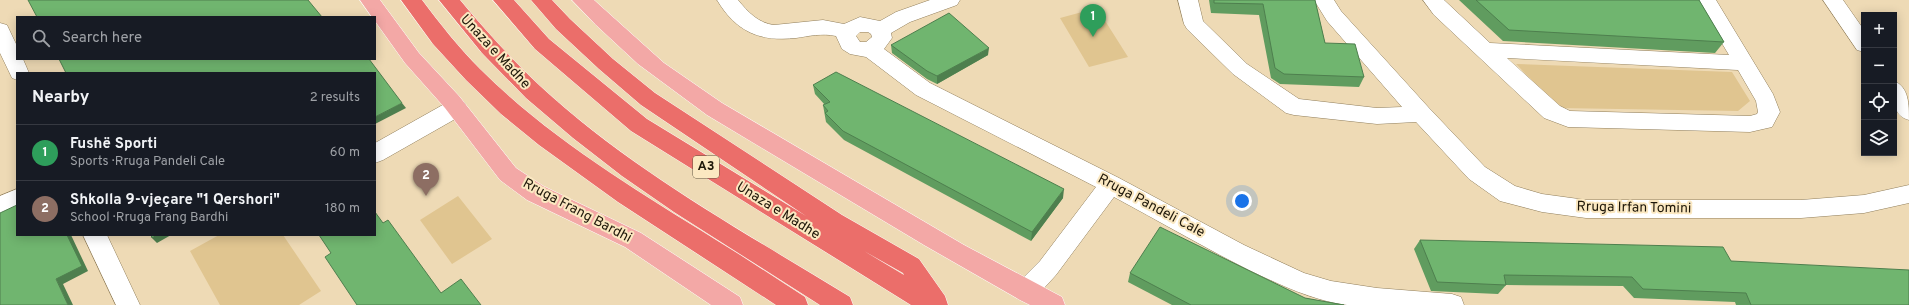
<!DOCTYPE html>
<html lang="en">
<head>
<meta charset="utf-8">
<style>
  body { margin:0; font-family:Overpass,sans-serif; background:#242831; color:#f1f3f6 }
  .controls { position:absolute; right:12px; top:12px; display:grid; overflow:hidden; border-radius:0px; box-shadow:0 2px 10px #0003 }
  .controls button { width:36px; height:36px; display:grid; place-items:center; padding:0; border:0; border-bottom:1px solid #363941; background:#171b24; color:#f1f3f6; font:20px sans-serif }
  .you { position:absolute; left:1242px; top:201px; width:14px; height:14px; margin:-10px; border:3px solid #fff; border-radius:50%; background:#1a73e8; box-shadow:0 0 0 6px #1a73e833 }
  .badge { display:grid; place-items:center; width:26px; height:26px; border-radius:50%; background:#4577e9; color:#fff; font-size:13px; font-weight:700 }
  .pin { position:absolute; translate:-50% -33px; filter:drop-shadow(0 1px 2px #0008) }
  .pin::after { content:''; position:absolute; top:21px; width:14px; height:12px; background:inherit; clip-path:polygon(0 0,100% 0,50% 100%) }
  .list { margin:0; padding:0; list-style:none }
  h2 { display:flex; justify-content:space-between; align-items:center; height:52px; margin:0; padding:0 16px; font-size:17px }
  h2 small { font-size:13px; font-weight:400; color:#9ea1a6 }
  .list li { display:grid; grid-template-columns:26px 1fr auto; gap:12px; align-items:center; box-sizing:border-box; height:56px; padding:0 16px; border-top:1px solid #363941 }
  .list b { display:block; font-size:15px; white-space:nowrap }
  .list p { margin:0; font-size:13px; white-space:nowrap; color:#9ea1a6 }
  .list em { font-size:13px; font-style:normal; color:#9ea1a6 }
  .icon { flex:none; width:22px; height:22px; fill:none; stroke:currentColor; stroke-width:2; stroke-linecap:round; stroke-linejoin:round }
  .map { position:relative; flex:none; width:1909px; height:305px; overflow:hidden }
  .search { position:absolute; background:#171b24; box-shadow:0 2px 10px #0003; left:16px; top:16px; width:360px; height:44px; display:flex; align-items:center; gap:10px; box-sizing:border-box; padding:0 14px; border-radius:0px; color:#9ea1a6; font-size:15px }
  .panel { position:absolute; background:#171b24; box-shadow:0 2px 10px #0003; left:16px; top:72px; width:360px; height:164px; border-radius:0px }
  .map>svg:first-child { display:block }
  .green { fill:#e0c590 }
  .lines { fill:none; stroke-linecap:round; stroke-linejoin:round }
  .minor-casing { stroke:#917f5c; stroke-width:1 }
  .major-casing { stroke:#fff; stroke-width:1 }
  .highway-casing { stroke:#fff; stroke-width:1 }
  .minor { fill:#fff; fill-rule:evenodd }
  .major { fill:#f3a8a6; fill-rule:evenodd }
  .highway { fill:#eb6e6a; fill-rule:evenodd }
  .wall { fill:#609c5f }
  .shaded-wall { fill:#4e7f4e }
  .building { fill:#70b56f; stroke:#4e7f4e }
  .labels { text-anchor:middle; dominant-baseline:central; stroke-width:4; stroke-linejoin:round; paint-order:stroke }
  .shield { fill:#fbe8c1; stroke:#615641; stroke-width:1 }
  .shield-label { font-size:13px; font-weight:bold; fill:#1f180a }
  .street-label { font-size:14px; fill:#1f180a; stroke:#fbe8c1 }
</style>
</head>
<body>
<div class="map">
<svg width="1909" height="305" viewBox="0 0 1909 305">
  <rect width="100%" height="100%" fill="#eedab5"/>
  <!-- green -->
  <path class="green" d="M1097 8 1128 57 1089 67 1060 18Z
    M1516 64 1732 72 1750 101 1738 111 1559 108Z
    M458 196 492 239 452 264 420 220Z
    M219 235H283L321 291 299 305H220L190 251Z"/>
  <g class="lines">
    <!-- minor casing -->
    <g class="minor-casing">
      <path id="minor" d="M717 0H738C748 12 758 23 774 25L823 20 844 24 860 17 880 21 896 12 930 0H960L957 5 910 22 891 33 892 38 884 49 930 83 1119 178 1244 245 1304 273 1331 281 1377 288 1452 294 1461 297 1464 305H1347C1311 300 1281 285 1249 270 1203 247 1159 221 1114 197L1056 275 1035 298 1026 302 1017 298 1014 291 1017 284 1040 261 1096 187 916 95 866 57 850 54 842 49 836 36C822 33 809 36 796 38 760 42 736 32 717 0ZM860 32H868L871 34 872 37 866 42H860L856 36Z
        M1178 0H1198L1203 21 1247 64 1299 99 1377 108 1402 107 1327 21 1314 0H1334L1341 11 1429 108 1485 167 1515 186 1542 194 1586 200H1801L1864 195 1909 185V203L1864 213 1801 218H1586L1542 212 1500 201 1469 179 1416 122 1377 124 1294 115 1286 113 1233 74 1187 29 1184 24Z
        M1423 0H1444L1490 43 1729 55 1696 0H1716L1773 94 1780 112 1772 127 1750 132 1568 127 1544 118 1434 15ZM1507 58 1738 70 1756 101 1758 112 1757 114 1750 116 1570 111 1560 106Z
        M1823 0H1843L1864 30V52L1857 50Z
        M0 23 7 25 17 46V59H23L29 73H17V80L12 78 0 53Z
        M1894 81C1909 87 1909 104 1909 120 1891 115 1894 97 1894 81Z
        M456 100 464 102 467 108 464 114 383 160 375 163V143L448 102Z
        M17 189V208L0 215V196Z
        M83 235H107L140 305H116Z"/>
    </g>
    <!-- major casing -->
    <g class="major-casing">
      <path id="major" d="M360 0H380L419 53 459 96 516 168 543 186 641 233 740 297 743 305H711L625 247 527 200 500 180 445 108 405 63 375 21V17H372Z
        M572 0H594L664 63 722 103 964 245 1062 297 1065 305H1030L1020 300 924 245 707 115 638 64 596 25Z"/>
    </g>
    <!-- highway casing -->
    <g class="highway-casing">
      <path id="highway" d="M401 0H422C440 24 459 48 480 69 549 138 634 189 716 240 746 258 775 278 805 297L808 305H776L618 202 539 145 501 114 466 80 433 44Z
        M439 0H460C485 30 511 59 540 86 632 171 744 232 850 297L853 305H820L674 212 622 176 573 138 526 98 482 53Z
        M493 0H514L549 39 647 119 806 216 641 105 599 69 556 29 531 0H552L570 19 613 59 655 93 842 215 919 259 945 296 948 305H911L631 131 535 49ZM864 251 903 273 904 275Z"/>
    </g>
    <!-- minor -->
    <use href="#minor" class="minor"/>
    <!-- major -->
    <use href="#major" class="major"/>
    <!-- highway -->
    <use href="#highway" class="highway"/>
  </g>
  <!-- wall -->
  <path class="wall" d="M1209 0H1315L1325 43 1364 77 1359 87 1280 84 1271 78 1259 15 1211 13Z
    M1459 0H1699L1724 42 1715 53 1503 41Z
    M891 45 988 55 937 84 927 79 892 53Z
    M813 85 1063 198 1031 241 844 140 826 122 823 105H825L815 94Z
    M1420 240 1731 261 1909 305H1736L1735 302 1634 298 1623 286 1506 285 1498 294 1431 291 1414 249Z
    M1130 273 1305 298 1344 305H1172L1128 282Z"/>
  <!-- shaded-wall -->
  <path class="shaded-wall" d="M989 48 988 55 937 84V76Z
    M402 103 406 108 375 124V117Z
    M1064 189 1063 198 1031 241 1032 232Z
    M67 235H71L88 271 63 284 73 305H68L56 279Z
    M157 235H171L157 243 152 238Z"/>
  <!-- building -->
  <path class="building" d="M28 0H308L322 17H37Z
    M1214 0H1315L1325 43 1355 44 1364 77 1284 74 1275 68 1263 4 1214 3Z
    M1476 0H1699L1724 42 1509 30Z
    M949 13 989 48 937 76 927 71 891 45Z
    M59 59H369L402 103 375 117V73H66Z
    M836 72 1064 189 1032 232 843 131 825 113 828 111 823 105 830 102 813 85Z
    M17 205V235H67L82 266 56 279 68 305H0V213Z
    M375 212 383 223 388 220 441 293 461 279 481 305H357L325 257 331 253 319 235H375Z
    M1160 227 1305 298 1344 305H1191L1130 273Z
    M151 235H157L152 238Z
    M1420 240 1723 247 1731 261 1909 270V305H1751L1746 293 1643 289 1632 277 1504 275 1506 285 1437 282Z"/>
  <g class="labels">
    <!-- shield labels -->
    <rect class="shield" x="693" y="156" width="26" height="22" rx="3"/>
    <g class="shield-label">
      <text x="706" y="167">A3</text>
    </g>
    <!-- street labels -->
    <g class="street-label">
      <text transform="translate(495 52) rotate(47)">Unaza e Madhe</text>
      <text transform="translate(1151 206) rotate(28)">Rruga Pandeli Cale</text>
      <text transform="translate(1634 208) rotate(1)">Rruga Irfan Tomini</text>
      <text transform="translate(577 211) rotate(28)">Rruga Frang Bardhi</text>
      <text transform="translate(778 211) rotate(32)">Unaza e Madhe</text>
    </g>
  </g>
</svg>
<div class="controls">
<button>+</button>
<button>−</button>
<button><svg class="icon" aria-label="locate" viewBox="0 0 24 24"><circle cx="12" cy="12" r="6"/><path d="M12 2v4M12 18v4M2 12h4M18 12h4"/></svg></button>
<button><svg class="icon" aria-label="layers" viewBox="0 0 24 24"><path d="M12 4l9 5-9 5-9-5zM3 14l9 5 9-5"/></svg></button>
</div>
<div class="you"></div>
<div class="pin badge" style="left:1093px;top:37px;background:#2e9e5b">1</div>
<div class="pin badge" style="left:426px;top:196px;background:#8d6e63">2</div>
<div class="search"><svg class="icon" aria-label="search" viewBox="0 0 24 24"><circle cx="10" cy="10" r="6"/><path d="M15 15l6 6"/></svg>Search here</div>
<section class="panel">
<h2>Nearby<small>2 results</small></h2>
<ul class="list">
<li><span class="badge" style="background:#2e9e5b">1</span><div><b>Fushë Sporti</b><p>Sports · Rruga Pandeli Cale</p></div><em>60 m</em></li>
<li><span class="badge" style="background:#8d6e63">2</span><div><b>Shkolla 9-vjeçare &quot;1 Qershori&quot;</b><p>School · Rruga Frang Bardhi</p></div><em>180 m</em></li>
</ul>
</section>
</div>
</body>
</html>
